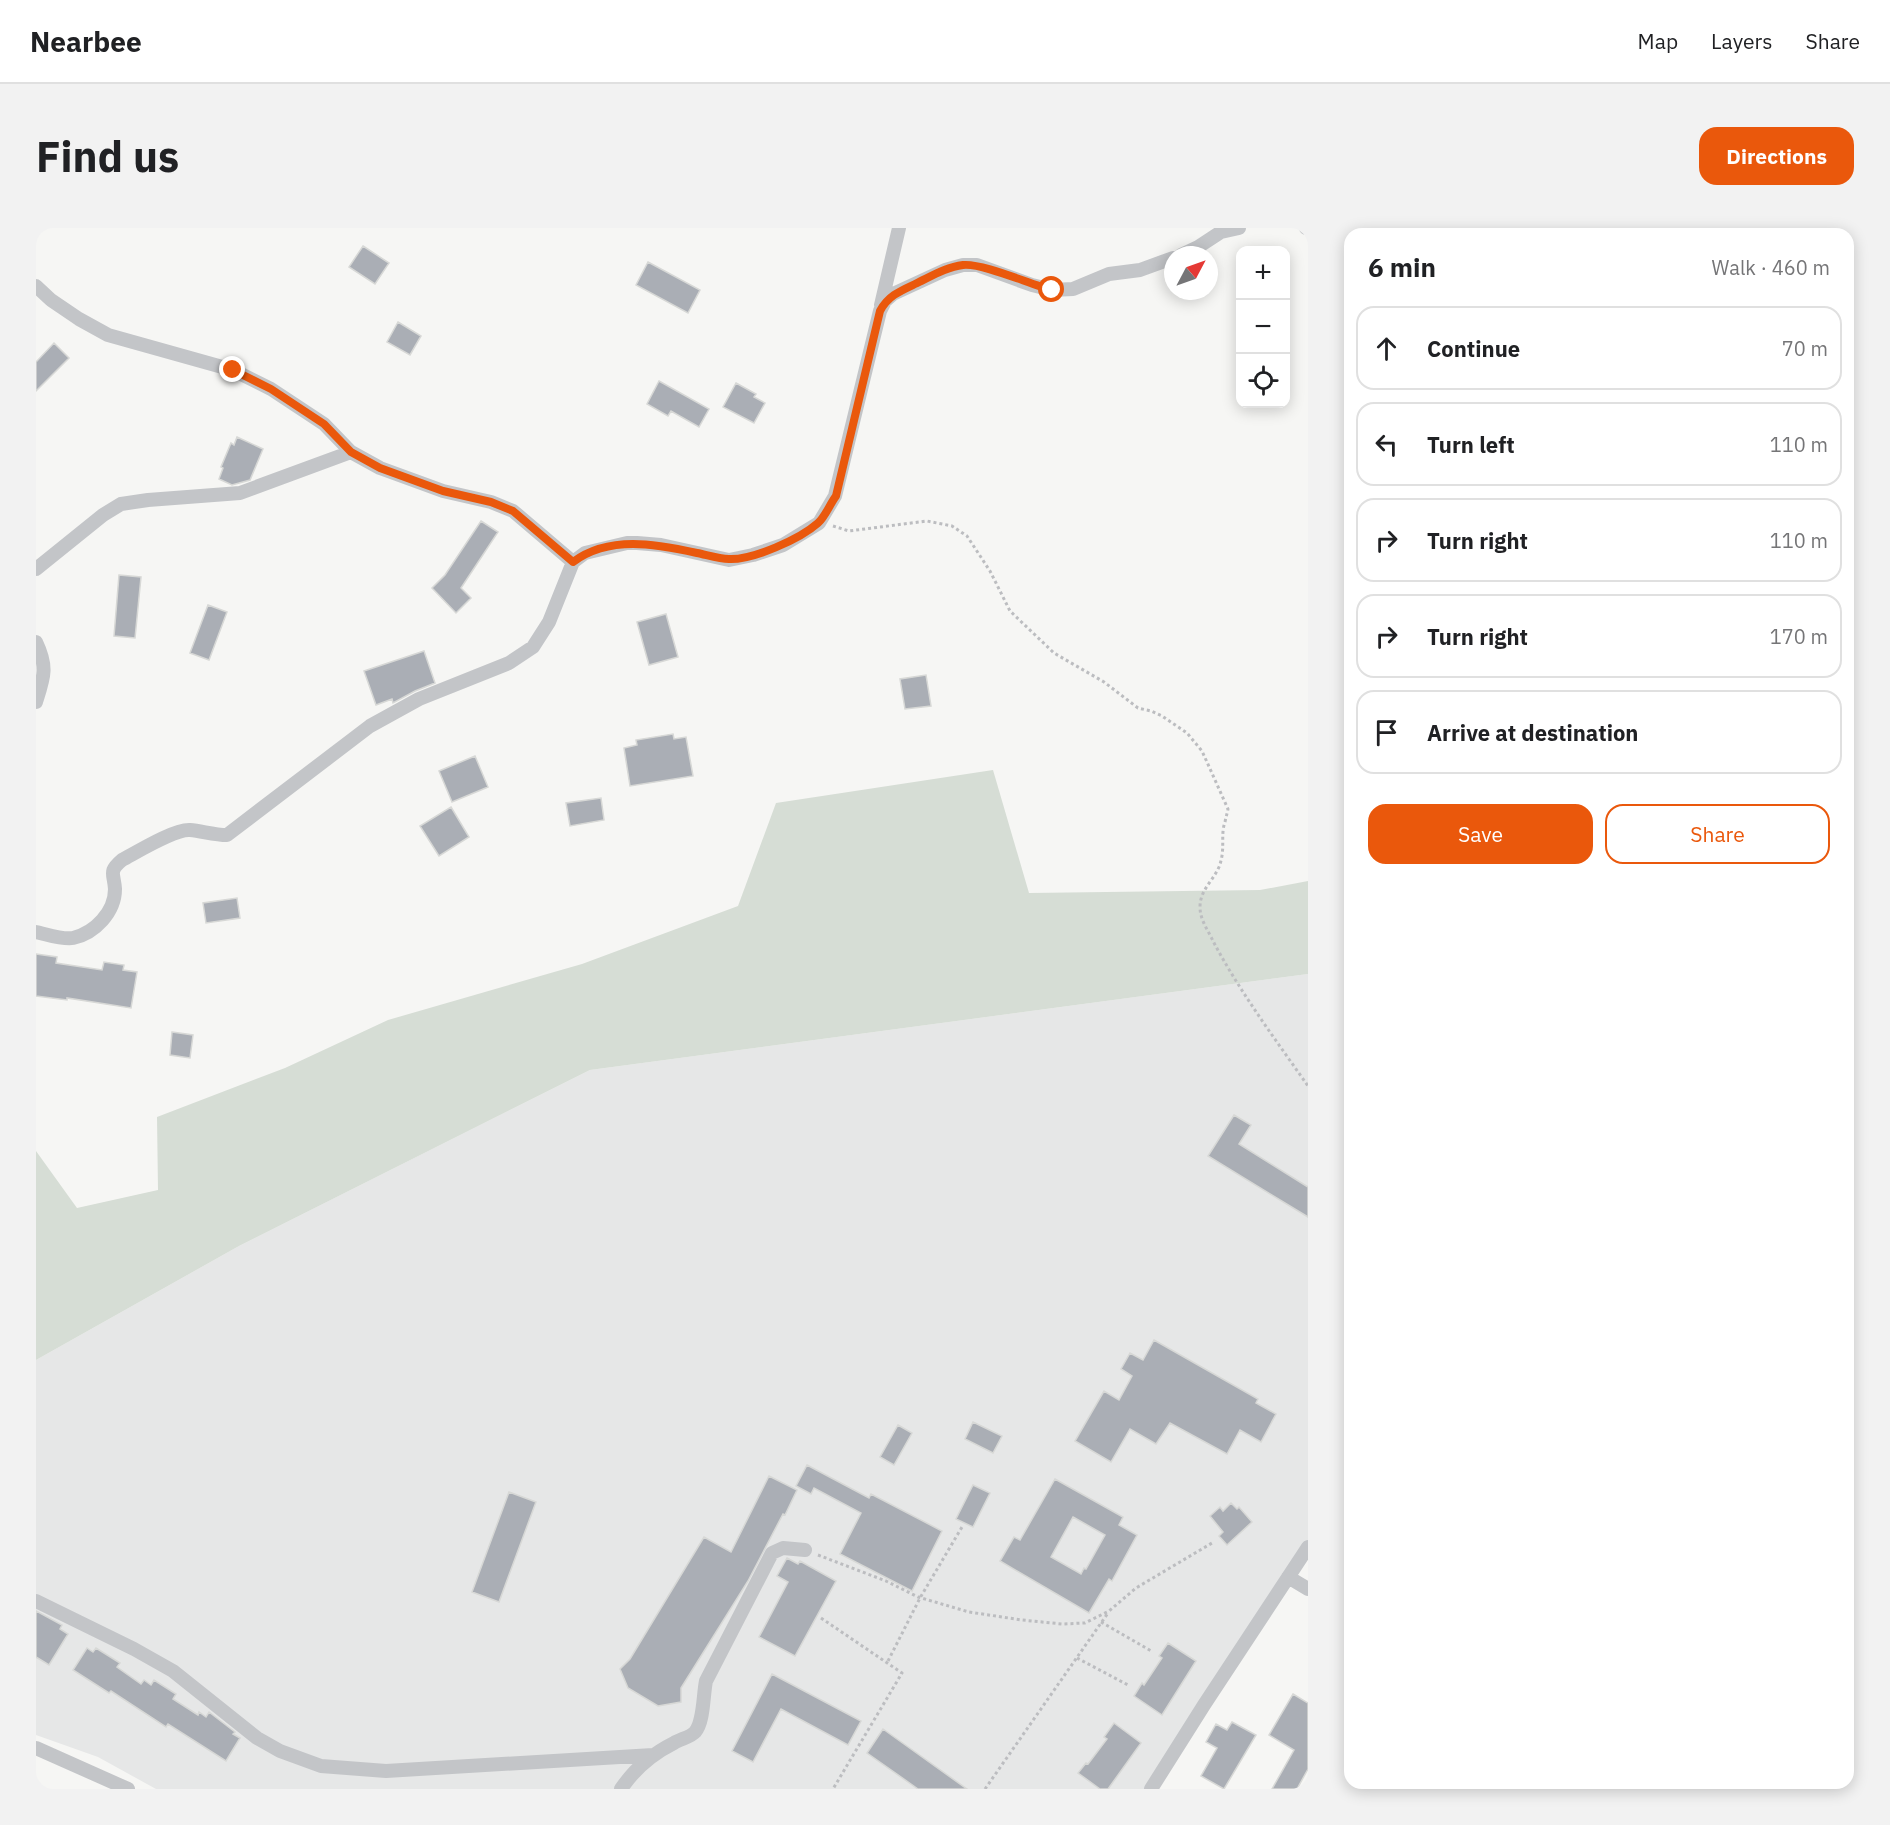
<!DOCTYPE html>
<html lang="en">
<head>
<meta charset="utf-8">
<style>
  body { margin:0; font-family:"IBM Plex Sans",sans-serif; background:#f2f2f2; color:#202124 }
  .controls { position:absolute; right:18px; top:18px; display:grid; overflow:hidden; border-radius:12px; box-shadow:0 3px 15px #0003 }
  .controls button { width:54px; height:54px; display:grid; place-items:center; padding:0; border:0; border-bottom:2px solid #e0e0e0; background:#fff; color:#202124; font:30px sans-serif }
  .compass { position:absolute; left:1128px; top:18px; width:54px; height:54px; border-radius:50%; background:#fff; box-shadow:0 3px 15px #0003; rotate:49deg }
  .stop { position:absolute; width:18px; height:18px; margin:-14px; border:4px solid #ea580c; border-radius:50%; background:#fff }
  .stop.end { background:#ea580c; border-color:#fff; box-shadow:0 2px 6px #0008 }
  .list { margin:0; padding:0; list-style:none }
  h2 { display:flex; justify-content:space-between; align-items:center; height:78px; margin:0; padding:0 24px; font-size:26px }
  h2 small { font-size:20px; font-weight:400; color:#757577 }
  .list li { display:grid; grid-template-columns:39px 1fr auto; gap:18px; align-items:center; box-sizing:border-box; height:84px; margin:0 12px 12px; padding:0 12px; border:2px solid #e0e0e0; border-radius:18px }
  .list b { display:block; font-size:22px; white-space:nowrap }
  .list em { font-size:20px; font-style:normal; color:#757577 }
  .actions { display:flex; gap:12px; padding:18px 24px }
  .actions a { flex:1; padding:14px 0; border:2px solid #ea580c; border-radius:18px; text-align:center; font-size:21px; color:#ea580c }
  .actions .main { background:#ea580c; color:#fff }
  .icon { flex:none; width:33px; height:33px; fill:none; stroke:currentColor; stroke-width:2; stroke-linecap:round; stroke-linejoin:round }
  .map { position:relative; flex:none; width:1272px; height:1561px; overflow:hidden; border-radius:18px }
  header { display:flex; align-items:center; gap:36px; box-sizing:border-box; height:84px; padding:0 30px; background:#fff; border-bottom:2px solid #e0e0e0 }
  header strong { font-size:28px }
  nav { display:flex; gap:33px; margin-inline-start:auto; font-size:21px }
  .intro { display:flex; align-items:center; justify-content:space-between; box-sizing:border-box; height:144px; padding:0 36px }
  h1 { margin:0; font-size:42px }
  .button { padding:15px 27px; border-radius:18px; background:#ea580c; color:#fff; font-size:21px; font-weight:700 }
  main { display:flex; gap:36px; padding:0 36px }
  aside { flex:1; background:#fff; border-radius:18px; box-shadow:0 3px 15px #0003 }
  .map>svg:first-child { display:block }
  .built { fill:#e6e7e7 }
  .green { fill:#d6ddd5 }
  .building { fill:#aaaeb5; stroke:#d7d8d6; stroke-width:1.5; fill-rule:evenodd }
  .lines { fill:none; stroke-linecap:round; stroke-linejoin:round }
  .path { stroke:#bcbdc0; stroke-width:3; stroke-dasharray:3 3; stroke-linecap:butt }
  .minor { stroke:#c3c5c8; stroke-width:14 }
  .route { stroke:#ea580c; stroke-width:8 }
</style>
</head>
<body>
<header>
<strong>Nearbee</strong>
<nav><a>Map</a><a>Layers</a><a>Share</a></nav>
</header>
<div class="intro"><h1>Find us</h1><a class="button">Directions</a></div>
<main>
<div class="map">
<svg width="1272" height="1561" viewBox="0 0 1272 1561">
  <rect width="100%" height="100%" fill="#f6f6f4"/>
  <!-- built -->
  <path class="built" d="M1272 746V1313L1108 1561H120L62 1529 0 1507V1132L203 1018 554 842Z"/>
  <!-- green -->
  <path class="green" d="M957 542 993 665 1224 662 1272 653V746L554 842 203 1018 0 1132V923L41 980 122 962 121 889 249 840 352 792 546 736 702 678 740 575Z"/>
  <!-- building -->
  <path class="building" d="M327 18 353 35 339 56 313 39Z
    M612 34 664 62 652 85 600 57Z
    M362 94 385 108 374 127 351 114Z
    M18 115 33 130 0 163V134Z
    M623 153 673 181 663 199 635 183 632 188 611 176Z
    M700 155 720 166 718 169 729 175 718 195 687 179Z
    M201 209 227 221 214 252 196 257 183 251 187 240 185 239 195 215 198 217Z
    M445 293 462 304 425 360 435 370 420 385 396 360 409 347Z
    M83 347 105 349 99 410 78 408Z
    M172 377 191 384 173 432 154 425Z
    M630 386 642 429 613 437 601 394Z
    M388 423 399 455 379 463 357 475 356 471 340 477 328 443Z
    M890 447 895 478 869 481 864 451Z
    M637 506 638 511 650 509 657 548 594 558 588 520 601 517 600 512Z
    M439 528 452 559 416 574 403 543Z
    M565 570 568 592 534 598 530 575Z
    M415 579 433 609 403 628 384 598Z
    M201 670 204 690 170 695 167 675Z
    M0 726 21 729 20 735 66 742 68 734 88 737 87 742 101 744 95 780 31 770V772L0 768Z
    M136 804 157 807 154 830 134 827Z
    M1198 887 1215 897 1203 916 1272 959V989L1172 928Z
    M1118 1112 1222 1171 1220 1175 1240 1186 1225 1214 1204 1202 1191 1226 1134 1195 1120 1216 1094 1201 1075 1234 1039 1213 1068 1163 1083 1172 1096 1148 1085 1141 1094 1125 1107 1132Z
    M937 1194 966 1208 957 1225 929 1211Z
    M862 1197 876 1205 858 1237 844 1229Z
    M771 1237 833 1270 835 1266 906 1303 876 1363 804 1326 825 1285 778 1260 775 1266 760 1258Z
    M733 1248 761 1262 749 1287 747 1286 712 1353 645 1460V1474L622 1478 592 1460 584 1441 594 1431 668 1309 695 1324Z
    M1019 1251 1087 1289 1083 1297 1101 1307 1076 1353 1073 1351 1053 1385 964 1333 978 1309 984 1312ZM1037 1289 1069 1307 1050 1341 1048 1340 1045 1346 1015 1329Z
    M937 1257 954 1265 937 1299 920 1291Z
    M473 1264 500 1274 463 1374 436 1364Z
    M1195 1275 1201 1281 1203 1279 1216 1294 1191 1317 1183 1308 1187 1304 1174 1288 1184 1279 1187 1283Z
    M751 1330 762 1336 764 1333 800 1353 759 1428 723 1409 752 1354 741 1348Z
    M0 1383 26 1397 24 1401 32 1406 13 1437 0 1429Z
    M1132 1415 1160 1433 1126 1487 1098 1468 1106 1455 1108 1457 1126 1430 1123 1428Z
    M51 1420 57 1424 60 1420 84 1435 81 1439 105 1456 108 1452 115 1457 118 1452 140 1466 137 1471 162 1487 163 1484 170 1489 173 1484 199 1504 197 1506 204 1510 190 1533 132 1496 130 1499 75 1463 73 1465 37 1442Z
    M736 1446 825 1493 812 1517 745 1481 717 1534 696 1523Z
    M1257 1466 1272 1475V1541L1261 1561H1236L1258 1522 1233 1507Z
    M1196 1494 1220 1507 1188 1561 1165 1548 1181 1520 1170 1514 1180 1496 1191 1502Z
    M1078 1495 1105 1515 1072 1561H1064L1042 1545 1050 1535 1052 1536 1071 1511 1068 1509Z
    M847 1501 931 1561H882L831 1525Z"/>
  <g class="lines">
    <!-- path -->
    <path class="path" d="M797 298 813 303 891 293 916 298 931 308 954 343 974 383 1018 425 1068 454 1102 480 1115 483 1126 488 1151 505 1166 523 1192 581C1191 586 1190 589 1189 594 1184 608 1190 621 1183 639 1177 653 1164 662 1164 679 1164 692 1172 702 1177 713 1204 764 1239 811 1272 858
      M782 1327 850 1353 882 1369 933 1384 986 1392 1026 1396 1049 1395 1073 1383 1100 1360 1176 1315
      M785 1390 866 1445 797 1561
      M1065 1394 1117 1424
      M1041 1430 1092 1457
      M852 1433 884 1370 926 1299
      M949 1561 1072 1385"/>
    <!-- minor -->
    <path class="minor" d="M1270 0H1272
      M1145 27 1162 19 1185 4 1203 0
      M0 58 15 72 43 91 72 107 197 142 235 161 288 196 315 224 344 240 407 263 455 274 477 283 537 334
      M845 77 863 0
      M0 341 67 287 85 276 112 272 204 265 315 224
      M0 414C12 439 8 449 0 474
      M0 704C10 706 27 712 37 710 59 705 79 684 79 661 78 645 72 644 86 632 101 624 138 601 154 602 166 603 178 607 191 607L334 498 383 471 473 435 497 419 513 394 537 334 549 325 591 315H601L625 317 693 332 717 327 747 317 783 295 799 268 844 83 849 73 857 66 909 42 927 37H941L996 57 1016 62 1037 61 1073 46 1104 42 1137 30
      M1252 1349 1272 1361
      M0 1373 98 1421 137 1443 221 1510 244 1523 285 1538 350 1543 617 1527
      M0 1520 92 1561
      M585 1561C599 1540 616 1526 638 1515 644 1511 655 1509 659 1504 668 1494 667 1467 670 1453L736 1325 747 1320 769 1322
      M1115 1561 1168 1477 1272 1319"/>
  </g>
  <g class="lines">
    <!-- route -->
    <path class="route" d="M197 142 235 161 288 196 315 224 344 240 407 263 455 274 477 283 537 334C573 307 620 316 661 325 671 327 683 331 693 331 717 332 764 311 782 295 789 289 794 276 800 268L844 83C852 68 864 63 879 56 894 49 910 39 927 37 947 35 993 56 1016 62"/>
  </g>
</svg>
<div class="controls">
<button>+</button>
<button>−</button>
<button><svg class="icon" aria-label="locate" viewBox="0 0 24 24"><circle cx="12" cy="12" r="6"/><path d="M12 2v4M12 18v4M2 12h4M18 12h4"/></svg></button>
</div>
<svg class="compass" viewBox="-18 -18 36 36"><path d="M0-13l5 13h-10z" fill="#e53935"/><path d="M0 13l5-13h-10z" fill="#757577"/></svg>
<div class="stop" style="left:1016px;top:62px"></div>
<div class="stop end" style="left:197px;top:142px"></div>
</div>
<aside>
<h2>6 min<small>Walk · 460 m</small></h2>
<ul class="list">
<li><svg class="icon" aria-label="ahead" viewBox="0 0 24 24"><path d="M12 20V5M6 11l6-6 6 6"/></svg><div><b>Continue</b></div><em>70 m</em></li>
<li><svg class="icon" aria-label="left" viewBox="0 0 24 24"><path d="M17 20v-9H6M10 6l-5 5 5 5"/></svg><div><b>Turn left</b></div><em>110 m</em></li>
<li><svg class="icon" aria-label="right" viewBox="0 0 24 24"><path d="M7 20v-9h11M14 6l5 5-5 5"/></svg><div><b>Turn right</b></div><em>110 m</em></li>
<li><svg class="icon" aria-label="right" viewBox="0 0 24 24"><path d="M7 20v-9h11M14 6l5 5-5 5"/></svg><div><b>Turn right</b></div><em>170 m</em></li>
<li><svg class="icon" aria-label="arrive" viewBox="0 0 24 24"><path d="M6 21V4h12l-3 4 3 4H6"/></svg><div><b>Arrive at destination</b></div></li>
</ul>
<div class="actions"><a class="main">Save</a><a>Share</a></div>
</aside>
</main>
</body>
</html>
